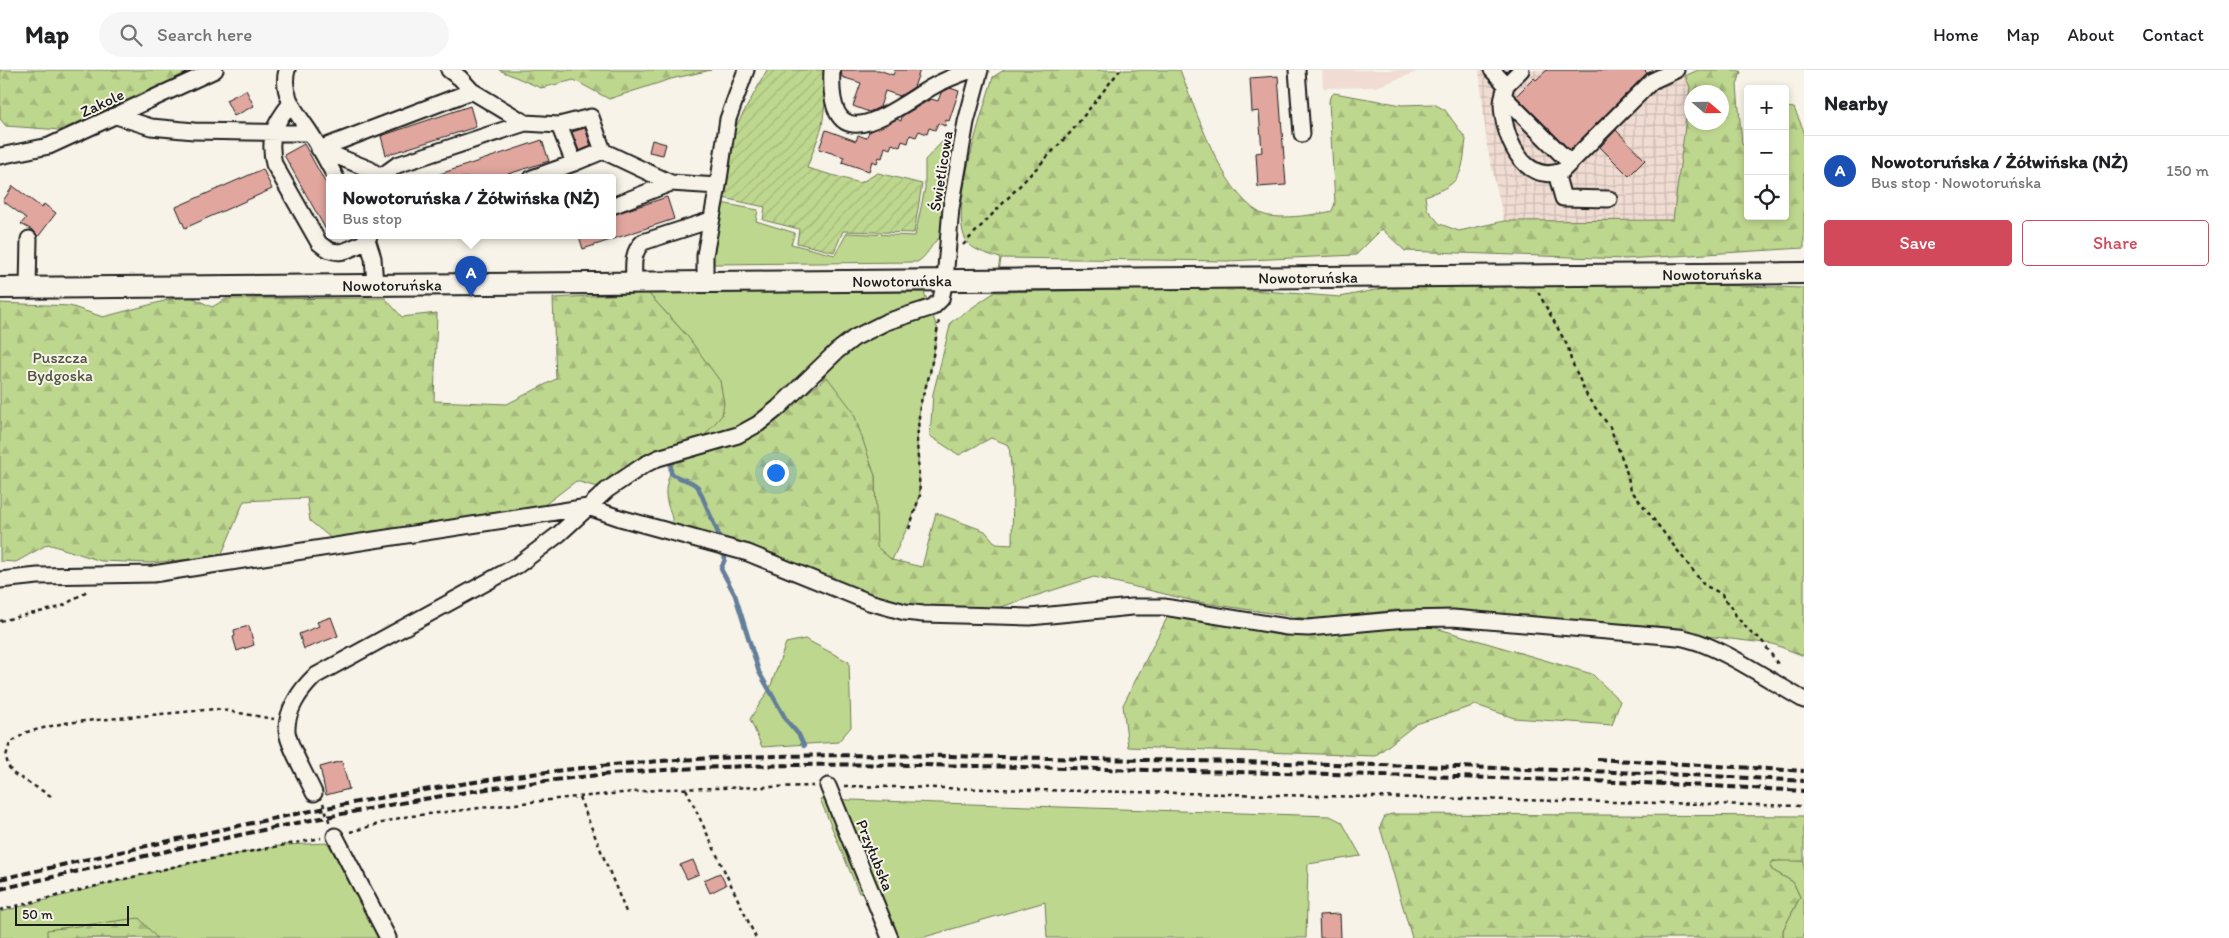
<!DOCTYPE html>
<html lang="en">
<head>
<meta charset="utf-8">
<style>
  body { margin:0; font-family:Itim,sans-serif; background:#f6f6f6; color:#202124 }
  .controls { position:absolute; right:15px; top:15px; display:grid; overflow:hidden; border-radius:5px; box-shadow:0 2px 8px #0003 }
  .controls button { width:45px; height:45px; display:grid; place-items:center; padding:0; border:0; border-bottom:1px solid #e0e0e0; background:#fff; color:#202124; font:25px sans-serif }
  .compass { position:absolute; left:1684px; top:15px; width:45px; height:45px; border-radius:50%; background:#fff; box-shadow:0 2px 8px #0003; rotate:110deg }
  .scale { position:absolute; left:15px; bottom:12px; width:114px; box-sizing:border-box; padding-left:5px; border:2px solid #1c1c1c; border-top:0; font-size:14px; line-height:18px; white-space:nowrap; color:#1c1c1c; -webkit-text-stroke:4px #f7f3e8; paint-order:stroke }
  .you { position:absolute; left:775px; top:402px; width:18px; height:18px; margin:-12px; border:4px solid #fff; border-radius:50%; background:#1a73e8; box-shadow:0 0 0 8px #1a73e833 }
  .badge { display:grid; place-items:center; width:32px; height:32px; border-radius:50%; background:#d1495b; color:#fff; font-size:16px; font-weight:700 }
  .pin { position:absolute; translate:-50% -41px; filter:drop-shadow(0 1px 2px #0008) }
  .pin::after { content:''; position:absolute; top:26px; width:18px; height:15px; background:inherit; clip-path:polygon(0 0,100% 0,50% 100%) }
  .popup { position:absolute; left:326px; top:104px; width:290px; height:65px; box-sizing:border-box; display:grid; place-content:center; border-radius:5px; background:#fff; filter:drop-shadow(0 1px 4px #0005); font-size:16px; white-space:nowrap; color:#757577 }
  .popup b { font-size:19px; color:#202124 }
  .popup::after { content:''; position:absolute; left:50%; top:100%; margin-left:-10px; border:10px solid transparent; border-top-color:#fff }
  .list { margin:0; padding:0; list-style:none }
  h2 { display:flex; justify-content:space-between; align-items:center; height:65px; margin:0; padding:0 20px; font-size:21px }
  h2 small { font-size:16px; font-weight:400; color:#757577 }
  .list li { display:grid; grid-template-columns:32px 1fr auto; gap:15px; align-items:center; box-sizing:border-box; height:70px; padding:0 20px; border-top:1px solid #e0e0e0 }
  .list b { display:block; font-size:19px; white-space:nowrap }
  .list p { margin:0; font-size:16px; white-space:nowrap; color:#757577 }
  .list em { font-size:16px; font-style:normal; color:#757577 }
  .actions { display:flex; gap:10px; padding:15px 20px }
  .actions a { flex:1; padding:11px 0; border:1px solid #d1495b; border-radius:5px; text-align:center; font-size:18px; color:#d1495b }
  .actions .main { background:#d1495b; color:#fff }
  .icon { flex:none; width:28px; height:28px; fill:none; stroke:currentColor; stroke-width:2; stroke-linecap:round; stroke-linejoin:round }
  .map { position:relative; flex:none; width:1804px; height:868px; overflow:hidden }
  header { display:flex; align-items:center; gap:30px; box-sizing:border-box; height:70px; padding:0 25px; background:#fff; border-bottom:1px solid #e0e0e0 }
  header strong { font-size:24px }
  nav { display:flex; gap:28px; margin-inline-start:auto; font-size:18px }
  .search { width:350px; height:45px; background:#f6f6f6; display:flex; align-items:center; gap:12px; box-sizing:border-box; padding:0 18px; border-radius:28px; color:#757577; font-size:19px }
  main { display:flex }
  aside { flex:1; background:#fff }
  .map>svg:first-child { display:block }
  .built { fill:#f0dcd2 }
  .industrial { fill:url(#industrial-grid) }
  .green { fill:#bed78e; stroke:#6d7a55 }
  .forest { fill:url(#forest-firs); stroke:#6d7a55; fill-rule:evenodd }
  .garden { fill:url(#garden-furrows); stroke:#6d7a55 }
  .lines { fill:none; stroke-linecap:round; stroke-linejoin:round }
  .stream { stroke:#637f99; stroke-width:4.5 }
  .building { fill:#e1a79f; stroke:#1c1c1c }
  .minor-casing { stroke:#1c1c1c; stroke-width:19 }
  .major-casing { stroke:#1c1c1c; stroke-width:24 }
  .path { stroke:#1c1c1c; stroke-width:2.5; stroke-dasharray:4 4; stroke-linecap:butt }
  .minor { stroke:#f7f3e8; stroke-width:15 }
  .major { stroke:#f7f3e8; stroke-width:20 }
  .rail { stroke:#1c1c1c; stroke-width:4; stroke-dasharray:8 4; stroke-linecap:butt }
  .labels { text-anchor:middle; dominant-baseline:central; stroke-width:4; stroke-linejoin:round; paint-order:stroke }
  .street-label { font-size:16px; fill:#1c1c1c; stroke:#f7f3e8 }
  .park-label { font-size:16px; fill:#4d543e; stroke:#f7f3e8 }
</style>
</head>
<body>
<header>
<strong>Map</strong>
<div class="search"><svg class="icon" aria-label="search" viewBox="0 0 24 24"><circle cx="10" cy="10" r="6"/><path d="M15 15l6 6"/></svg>Search here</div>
<nav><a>Home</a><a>Map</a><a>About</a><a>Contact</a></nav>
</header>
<main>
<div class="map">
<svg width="1804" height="868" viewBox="0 0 1804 868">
  <defs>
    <pattern id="industrial-grid" width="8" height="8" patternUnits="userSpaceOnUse" patternTransform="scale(1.25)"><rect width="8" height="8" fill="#f0dcd2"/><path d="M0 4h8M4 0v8" fill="none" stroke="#cdbcb4"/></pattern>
    <pattern id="forest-firs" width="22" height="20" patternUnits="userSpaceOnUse" patternTransform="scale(1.25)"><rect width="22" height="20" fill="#bed78e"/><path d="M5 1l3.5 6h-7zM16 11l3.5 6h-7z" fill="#a3b87a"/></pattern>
    <pattern id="garden-furrows" width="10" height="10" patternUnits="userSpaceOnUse" patternTransform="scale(1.25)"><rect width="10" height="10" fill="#bed78e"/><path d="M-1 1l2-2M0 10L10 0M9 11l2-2" fill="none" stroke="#a3b87a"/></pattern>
  </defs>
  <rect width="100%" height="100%" fill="#f7f3e8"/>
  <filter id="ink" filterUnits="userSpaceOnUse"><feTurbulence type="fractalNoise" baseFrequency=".02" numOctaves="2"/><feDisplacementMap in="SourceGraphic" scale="10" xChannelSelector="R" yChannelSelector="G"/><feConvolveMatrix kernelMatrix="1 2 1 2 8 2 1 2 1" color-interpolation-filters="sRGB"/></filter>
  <g filter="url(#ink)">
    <!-- built -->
    <path class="built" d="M1322 0H1422L1376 17 1323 18Z"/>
    <!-- industrial -->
    <path class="industrial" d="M1479 0H1685V6L1690 17 1673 150 1504 151 1487 76Z"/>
    <!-- green -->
    <path class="green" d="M942 72 951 76 940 167C930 175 928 186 917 192L712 194 711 187 721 133 758 140 756 151 795 163 791 174 835 185 847 163 915 166 925 118V90Z
      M924 222 938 260 930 303 920 335 917 371 920 425 916 439 892 490 876 477 875 406 827 307 798 319 778 338 702 376 688 267 648 223Z
      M805 569 849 592 851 657 838 672 762 677 750 649 770 618 786 573Z
      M820 729 1330 746 1342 752 1361 786 1308 794 1306 868H1047L1045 832 921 868H898L878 823H859Z
      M328 773 379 868H0V842L185 794 285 775Z
      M1780 790 1804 791V868H1783V860L1800 827 1793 812 1772 800 1770 796 1772 792Z"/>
    <!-- forest -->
    <path class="forest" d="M0 0H193L61 60 6 56 0 49Z
      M499 0H711L671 9 609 29 574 10 541 18Z
      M1004 0H1180C1196 40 1221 121 1260 143 1274 151 1316 145 1332 141L1335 133 1329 32 1330 27 1334 23 1402 35 1434 34 1445 40 1466 69C1462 105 1462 114 1425 126L1427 139 1440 154 1459 161 1504 151 1673 150 1690 17 1685 6 1698 0H1738L1741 2 1737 15 1742 74 1748 80V146H1785V37L1794 38 1804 61V178L1625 189 1405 181 1382 159 1356 185 1228 191 1001 188 996 222 1226 218 1340 227 1405 214 1653 213 1804 218V586L1773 574 1622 556 1395 540 1316 550 1198 532 1094 507 982 543 903 539 673 459C674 446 666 436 666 424 665 413 672 399 675 389L763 359 827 307 853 341 875 406 877 477 892 490 922 497 936 443 985 461 996 474 1012 475 1013 416 1009 375 991 368 959 385 930 366 933 324 951 252 995 222 1000 188C991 185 975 181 969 174 945 150 984 38 993 7ZM1692 22H1722V52H1692Z
      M648 223 688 267 720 311 724 333 722 345 699 372 664 378 604 419 576 411 543 436 378 464 331 468 310 451 307 428 244 431 221 486 151 493 101 491 48 474 16 492 0 491V233L70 236 103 247 187 225 212 237 226 229 385 228 402 247 437 243 434 331 507 334 556 309 553 228Z
      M1170 542 1258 559 1405 549 1592 604 1620 631 1612 655 1514 648 1476 635 1416 654 1375 686 1128 677 1123 635Z
      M1392 744 1804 746V791H1773L1770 796 1772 800 1793 812 1800 827 1783 860V868H1412L1380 757 1385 746Z
      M139 848 157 868H47V860Z"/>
    <!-- garden -->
    <path class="garden" d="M767 0H829L822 57 807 98 860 113 878 103 922 114 914 163 843 161 834 182 797 173 799 159 763 150 765 137 723 128 734 60Z"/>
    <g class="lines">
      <!-- stream -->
      <path class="stream" d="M670 389 671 403C679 410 690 409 698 417L722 472
        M723 481 725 489 721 499 735 525 759 602 787 651 799 665 804 676"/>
    </g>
    <!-- building -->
    <path class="building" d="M841 0H879L893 5 895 0H920L914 17 900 26 885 21 880 37 869 42 853 36 861 13 842 7Z
      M1547 0H1644L1647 3 1570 80 1516 26 1534 8 1536 10Z
      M1278 6 1286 115 1258 117 1256 83 1262 82 1259 41 1252 42 1250 8Z
      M950 18 959 21 949 51 946 50 945 56 938 53 935 60 929 58 927 64 919 61 916 67 910 65 908 73 902 71 900 77 892 74 890 79 885 77 882 88 879 87 877 93 872 91 869 101 842 92 844 87 819 79 826 60 856 71 858 65 866 68 869 62 897 49 901 51 902 46 931 29 938 31 941 23Z
      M246 20 254 36 234 46 226 30Z
      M470 36 476 57 386 85 381 66Z
      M585 58 591 76 579 81 572 62Z
      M1616 60 1645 90 1629 106 1600 77Z
      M542 70 549 91 496 108H434V106Z
      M652 70 666 74 663 85 649 82Z
      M304 74 330 121V167L284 85Z
      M263 99 272 119 185 158 176 137Z
      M13 116 42 138 44 134 56 143 38 167 34 161 21 154 26 148 3 131Z
      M667 127 674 149 583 179 579 166H612V145Z
      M331 547 338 566 304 579 299 564 319 556 317 552Z
      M249 556 254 575 237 581 233 567 235 566 234 560Z
      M342 691 349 719 326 725 320 697Z
      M693 790 699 804 687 809 680 795Z
      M720 803 726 815 710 823 704 810Z
      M1340 844 1341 868H1320L1319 845Z"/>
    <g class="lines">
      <!-- minor casing -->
      <g class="minor-casing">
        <path id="minor" d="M287 0C280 25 298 44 311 64 320 78 328 93 336 108
          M449 0 460 8 472 21
          M832 0C827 93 887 44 930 18 944 10 957 5 972 0
          M1297 0 1302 64
          M1492 0 1506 15C1505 20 1502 28 1502 34 1503 64 1522 116 1562 101L1652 11 1676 0
          M1506 15 1521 0
          M1503 26 1570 93
          M291 33C274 54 268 67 274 94L319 173C337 189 348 180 367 171L369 166
          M116 46 151 57 194 61 310 63
          M559 55 591 47 603 81
          M319 79 472 21 525 53 559 55 574 93 603 81 671 113 718 116 705 185V211
          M319 79 369 99 379 106
          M0 86 49 76 215 0
          M1556 103 1563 128 1609 129
          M379 108 397 95 525 53
          M532 108 574 93
          M718 116 728 49 746 0
          M612 136 671 113
          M366 166 373 188 375 214
          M634 212C634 197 631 183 643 172L711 150
          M28 218 29 169
          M0 510 38 506 153 504 588 437 620 448 748 483 869 532 905 542 923 544 1030 547 1132 537H1164L1287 557 1308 558 1405 549 1453 548 1678 567C1715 572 1770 611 1804 630
          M828 716 890 868
          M314 723C308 709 288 675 287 661 286 641 300 620 315 606L518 495 559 464 607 420 644 395 658 388 738 365 758 354 778 338 837 281 854 268 886 252 933 237 941 229 945 210 951 138 966 52 980 0
          M335 766 388 868"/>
      </g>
      <!-- major casing -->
      <g class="major-casing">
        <g id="major">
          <path id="s1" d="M0 218 1804 203"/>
        </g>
      </g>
      <!-- path -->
      <path class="path" d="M963 175 1071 62 1120 0
        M1538 222 1568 277 1571 290 1588 328 1610 357 1625 396 1631 420 1704 515 1722 524 1724 530 1730 533 1736 546 1752 564 1760 568 1780 597
        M909 459 920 425 917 371 920 335 930 303 939 250
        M0 551 61 537 87 521
        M844 716 1804 736
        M686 719 756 868
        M51 726 14 704 8 696 6 686 10 673 27 662 64 653 216 639 274 649
        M579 727 626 842
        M323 733 330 754
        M350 762 403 747 566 728 668 719 814 716
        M0 840 185 794 321 768"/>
      <!-- minor -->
      <use href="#minor" class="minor"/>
      <!-- major -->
      <use href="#major" class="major"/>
      <!-- rail -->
      <path class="rail" d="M1597 689 1804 701
        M0 809C197 765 390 718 591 697 776 678 962 687 1147 690 1366 695 1585 698 1804 711
        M0 819C199 774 397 725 600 705 782 688 965 696 1147 700 1366 705 1585 708 1804 721"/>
    </g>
  </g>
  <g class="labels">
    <!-- street labels -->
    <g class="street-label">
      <text transform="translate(102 33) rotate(-25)">Zakole</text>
      <text transform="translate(941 101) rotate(-81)">Świetlicowa</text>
      <text stroke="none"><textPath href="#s1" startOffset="1712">Nowotoruńska</textPath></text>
      <text stroke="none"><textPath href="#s1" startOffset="1308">Nowotoruńska</textPath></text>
      <text stroke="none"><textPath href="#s1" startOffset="902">Nowotoruńska</textPath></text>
      <text stroke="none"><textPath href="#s1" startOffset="392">Nowotoruńska</textPath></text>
      <text transform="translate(875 785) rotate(68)">Przyłubska</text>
    </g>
    <!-- park labels -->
    <g class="park-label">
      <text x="60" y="287">Puszcza<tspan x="60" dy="18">Bydgoska</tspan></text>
    </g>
  </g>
</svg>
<div class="controls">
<button>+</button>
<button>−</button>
<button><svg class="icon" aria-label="locate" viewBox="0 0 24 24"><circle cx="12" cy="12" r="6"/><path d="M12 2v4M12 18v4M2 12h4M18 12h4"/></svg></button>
</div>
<svg class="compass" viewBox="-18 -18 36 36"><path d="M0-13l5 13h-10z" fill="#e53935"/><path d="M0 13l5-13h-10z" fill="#757577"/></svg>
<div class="scale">50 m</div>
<div class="you"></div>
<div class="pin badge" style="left:471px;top:227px;background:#1a4fb4">A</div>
<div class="popup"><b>Nowotoruńska / Żółwińska (NŻ)</b>Bus stop</div>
</div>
<aside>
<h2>Nearby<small></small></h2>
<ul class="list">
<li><span class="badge" style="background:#1a4fb4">A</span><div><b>Nowotoruńska / Żółwińska (NŻ)</b><p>Bus stop · Nowotoruńska</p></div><em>150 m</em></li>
</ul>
<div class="actions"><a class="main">Save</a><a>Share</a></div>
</aside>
</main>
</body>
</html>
